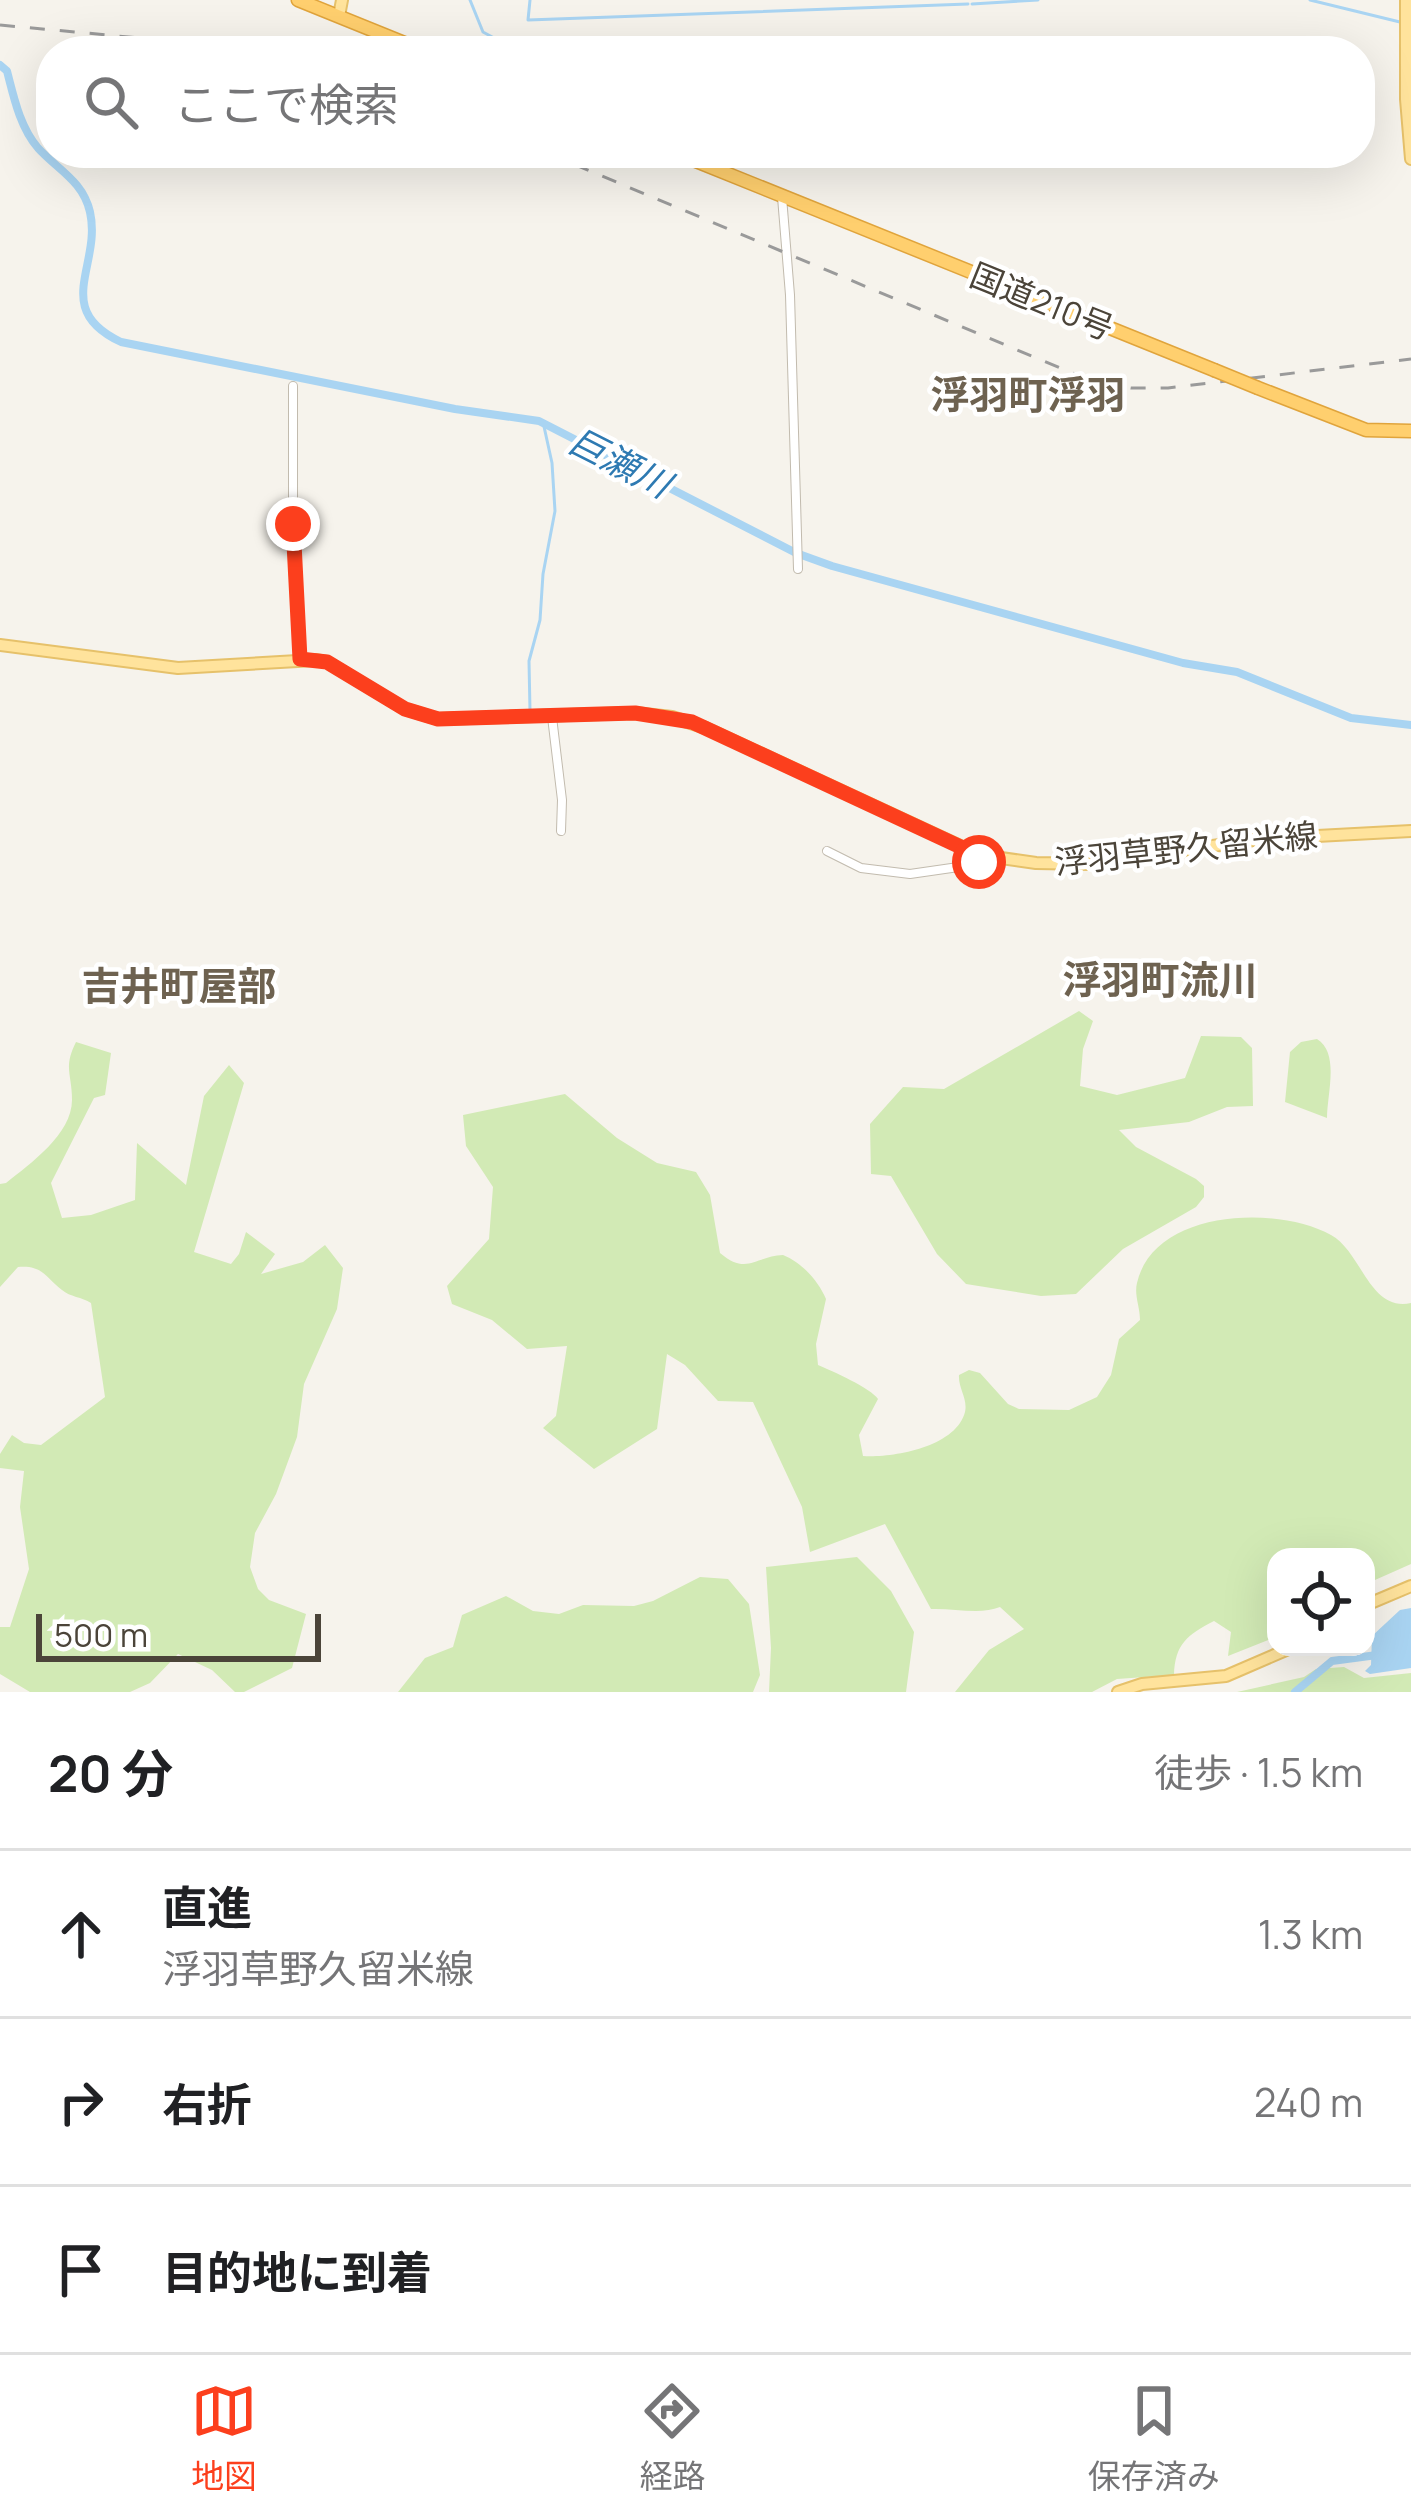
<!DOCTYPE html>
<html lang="ja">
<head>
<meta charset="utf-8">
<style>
  body { margin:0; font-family:Manrope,"Noto Sans JP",sans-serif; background:#f6f6f6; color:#202124 }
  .controls { position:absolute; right:36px; bottom:36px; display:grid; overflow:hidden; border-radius:24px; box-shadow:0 12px 48px #0002 }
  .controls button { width:108px; height:108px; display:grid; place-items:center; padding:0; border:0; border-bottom:3px solid #e0e0e0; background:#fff; color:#202124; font:60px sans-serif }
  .scale { position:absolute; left:36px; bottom:30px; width:285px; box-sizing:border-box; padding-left:12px; border:6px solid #4b4439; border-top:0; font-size:33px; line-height:42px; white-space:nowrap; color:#4b4439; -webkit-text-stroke:9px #fff; paint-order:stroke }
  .stop { position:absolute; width:36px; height:36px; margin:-27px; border:9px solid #fc3f1d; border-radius:50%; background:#fff }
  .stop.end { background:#fc3f1d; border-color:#fff; box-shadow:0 3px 12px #0008 }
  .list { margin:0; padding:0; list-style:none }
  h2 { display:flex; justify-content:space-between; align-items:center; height:156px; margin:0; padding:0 48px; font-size:51px }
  h2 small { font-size:39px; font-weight:400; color:#757577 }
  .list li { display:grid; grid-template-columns:78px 1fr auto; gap:36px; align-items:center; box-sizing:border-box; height:168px; padding:0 48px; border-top:3px solid #e0e0e0 }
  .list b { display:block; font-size:45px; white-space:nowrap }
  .list p { margin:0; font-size:39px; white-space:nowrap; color:#757577 }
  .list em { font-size:39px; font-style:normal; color:#757577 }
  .icon { flex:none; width:66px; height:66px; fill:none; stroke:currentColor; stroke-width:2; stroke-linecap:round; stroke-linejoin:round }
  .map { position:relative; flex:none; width:1411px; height:1692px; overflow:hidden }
  .search { position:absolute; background:#fff; box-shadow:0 12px 48px #0002; left:36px; right:36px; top:36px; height:132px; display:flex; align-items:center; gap:30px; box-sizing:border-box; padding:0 42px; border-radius:48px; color:#757577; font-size:45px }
  .sheet { height:660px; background:#fff }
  nav { display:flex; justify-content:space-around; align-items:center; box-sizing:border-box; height:168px; border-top:3px solid #e0e0e0; background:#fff; font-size:33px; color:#757577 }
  nav a { display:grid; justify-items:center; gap:6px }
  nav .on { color:#fc3f1d }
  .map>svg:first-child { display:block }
  .green { fill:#d2eab5 }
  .water { fill:#a9d4f2 }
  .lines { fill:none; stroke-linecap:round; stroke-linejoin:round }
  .stream { stroke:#a9d4f2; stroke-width:3 }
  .river { stroke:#a9d4f2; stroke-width:8 }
  .minor-casing { stroke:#c2bbae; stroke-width:10 }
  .major-casing { stroke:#e6c16a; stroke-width:14 }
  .highway-casing { stroke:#e0a43c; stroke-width:15 }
  .minor { stroke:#fff; stroke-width:8 }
  .major { stroke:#ffe39c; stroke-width:10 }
  .highway { stroke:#ffcf6e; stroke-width:12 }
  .rail { stroke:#9a9a9a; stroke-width:3; stroke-dasharray:15 15; stroke-linecap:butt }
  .highway-bridge-casing { stroke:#e0a43c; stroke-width:15; stroke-linecap:butt }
  .highway-bridge { stroke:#ffcf6e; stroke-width:12 }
  .route { stroke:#fc3f1d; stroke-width:15 }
  .labels { text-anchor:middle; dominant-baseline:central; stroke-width:9; stroke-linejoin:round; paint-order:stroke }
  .street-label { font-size:33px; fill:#4b4439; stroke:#fff }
  .water-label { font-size:36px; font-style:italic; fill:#2e7ab2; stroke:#fff }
  .quarter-label { font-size:39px; font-weight:bold; fill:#6e6250; stroke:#fff }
</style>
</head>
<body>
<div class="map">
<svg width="1411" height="1692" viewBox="0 0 1411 1692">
  <rect width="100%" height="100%" fill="#f6f3ec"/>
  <!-- green -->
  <path class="green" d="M1079 1011 1093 1021 1083 1049 1080 1086 1117 1095 1185 1078 1201 1036 1241 1037 1252 1048 1253 1106 1227 1107 1189 1122 1119 1130 1136 1147 1196 1179 1204 1186V1197L1196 1207 1123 1249 1076 1294 1041 1296 966 1284 937 1254 891 1176 871 1174 870 1124 903 1087 944 1089Z
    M1317 1039C1340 1053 1327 1094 1327 1118L1285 1102 1290 1052 1301 1042Z
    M76 1042 111 1053 105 1095 94 1098 51 1183 62 1218 91 1215 135 1200 137 1143 186 1185 204 1096 229 1065 244 1083 194 1252 231 1264 239 1254 246 1232 275 1254 261 1274 303 1262 325 1245 343 1268 337 1309 304 1384 297 1437 276 1494 255 1533 250 1567 258 1589 269 1600 306 1614 292 1668 244 1692H235L212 1670 178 1654 150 1683 130 1692H30L0 1674V1627H10L29 1569 20 1507 24 1471 0 1468V1454L12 1435 24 1443 41 1445 105 1397 91 1303C82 1297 70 1297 62 1290 45 1277 43 1265 18 1267L0 1287V1184L6 1183C30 1164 72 1134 72 1100 72 1074 63 1068 76 1042Z
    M565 1094 617 1138 657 1163 696 1172 710 1195 720 1253C747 1276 756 1256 783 1255 801 1262 818 1280 826 1299L816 1344 818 1365C832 1371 871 1388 878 1399L859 1435 863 1456C893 1458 956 1447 965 1412 968 1399 958 1388 959 1375L969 1370 980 1373 1008 1404 1019 1409 1069 1410 1097 1397 1111 1375 1119 1339 1140 1320C1140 1307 1134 1295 1137 1283 1154 1209 1277 1205 1331 1235 1362 1252 1369 1312 1411 1303V1564L1366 1584V1557H1276V1637L1228 1656 1231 1632 1214 1621C1187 1635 1175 1644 1174 1675L1117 1679 1092 1692H955L989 1650 1024 1629 1000 1607C981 1615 953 1608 931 1609L885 1524 810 1552 802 1507 753 1402 718 1401 685 1365 667 1354 657 1429 594 1469 543 1428 556 1416 567 1346 527 1349 492 1320 452 1304 447 1286 489 1239 493 1187 466 1146 463 1115Z
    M857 1557 891 1591 914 1632 906 1692H769L771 1648 766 1567Z
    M700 1577 728 1579 749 1604 760 1675 753 1692H398L425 1658 453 1647 462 1615 506 1596 533 1611 559 1614 583 1605 634 1606 653 1601Z
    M1344 1667 1364 1678 1411 1673V1692H1237L1304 1677 1316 1669Z"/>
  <!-- water -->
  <path class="water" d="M1411 1608V1668L1370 1674 1365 1671 1371 1665 1372 1636 1400 1610Z"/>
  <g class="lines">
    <!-- stream -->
    <path class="stream" d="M470 0 483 32 518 51
      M530 0 528 20 968 4
      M1310 0 1404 23
      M972 4 1038 0
      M530 711 529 661 540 620 543 574 555 511 552 463 543 422"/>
    <!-- river -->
    <path class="river" d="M0 65 7 71C14 98 20 127 38 148 58 170 83 181 90 212 102 265 51 309 121 342L455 409 539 421 796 553 832 566 1183 663 1237 672 1351 718 1411 725
      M1295 1692 1332 1661 1377 1655"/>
    <!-- minor casing -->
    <g class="minor-casing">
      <path id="minor" d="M782 197 790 295 798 569
        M293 386V564L300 660
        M552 717 562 800 561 831
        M827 851 861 868 910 874 993 862 995 857"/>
    </g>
    <!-- major casing -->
    <g class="major-casing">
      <path id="major" d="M1406 0V99L1411 159
        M339 16 342 0
        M0 645 178 668 315 660 327 662 405 709 438 719 635 713 672 717 706 728 980 855 1036 863 1091 864 1260 839 1411 831
        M1366 1605 1411 1586
        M1118 1692 1142 1684 1226 1676 1293 1647"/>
    </g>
    <!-- highway casing -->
    <g class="highway-casing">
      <path id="highway" d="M298 0 424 51
        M676 153 1214 370
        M1258 388 1366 430 1411 431"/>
    </g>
    <!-- minor -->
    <use href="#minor" class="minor"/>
    <!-- major -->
    <use href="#major" class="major"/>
    <!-- highway -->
    <use href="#highway" class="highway"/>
    <!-- rail -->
    <path class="rail" d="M0 25 279 51
      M547 153 1089 380 1131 388H1168L1411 359"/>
    <!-- highway-bridge casing -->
    <g class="highway-bridge-casing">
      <path id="highway-bridge" d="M1214 370 1258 388"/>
    </g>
    <!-- highway-bridge -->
    <use href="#highway-bridge" class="highway-bridge"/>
  </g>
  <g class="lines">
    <!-- route -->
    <path class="route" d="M293 524 300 659 327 662 405 709 438 719 635 713 692 722 965 849 995 857 993 862H979"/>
  </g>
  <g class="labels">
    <!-- street labels -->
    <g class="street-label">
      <text transform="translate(1042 301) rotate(22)">国道210号</text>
      <text transform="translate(1186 848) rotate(-6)">浮羽草野久留米線</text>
    </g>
    <!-- water labels -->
    <g class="water-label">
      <text transform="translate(620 462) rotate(27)">巨瀬川</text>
    </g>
    <!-- quarter labels -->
    <g class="quarter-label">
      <text x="1028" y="394">浮羽町浮羽</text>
      <text x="1160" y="979">浮羽町流川</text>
      <text x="179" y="985">吉井町屋部</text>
    </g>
  </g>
</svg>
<div class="controls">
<button><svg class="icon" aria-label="locate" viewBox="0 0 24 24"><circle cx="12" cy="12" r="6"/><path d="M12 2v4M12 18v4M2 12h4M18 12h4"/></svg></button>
</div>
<div class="scale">500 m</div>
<div class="stop" style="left:979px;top:862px"></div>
<div class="stop end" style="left:293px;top:524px"></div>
<div class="search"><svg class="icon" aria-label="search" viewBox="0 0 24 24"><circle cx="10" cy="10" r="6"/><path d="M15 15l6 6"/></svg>ここで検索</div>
</div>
<section class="sheet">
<h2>20 分<small>徒歩 · 1.5 km</small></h2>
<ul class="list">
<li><svg class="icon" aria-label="ahead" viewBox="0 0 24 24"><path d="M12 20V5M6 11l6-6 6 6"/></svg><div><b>直進</b><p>浮羽草野久留米線</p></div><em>1.3 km</em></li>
<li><svg class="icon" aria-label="right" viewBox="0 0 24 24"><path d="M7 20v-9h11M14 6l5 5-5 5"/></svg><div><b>右折</b></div><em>240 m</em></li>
<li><svg class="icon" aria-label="arrive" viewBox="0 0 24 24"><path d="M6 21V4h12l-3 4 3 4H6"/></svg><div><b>目的地に到着</b></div></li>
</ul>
</section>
<nav>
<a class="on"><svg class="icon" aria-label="map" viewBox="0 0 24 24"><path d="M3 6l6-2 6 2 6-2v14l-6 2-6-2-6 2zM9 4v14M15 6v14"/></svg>地図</a>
<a><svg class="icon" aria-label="directions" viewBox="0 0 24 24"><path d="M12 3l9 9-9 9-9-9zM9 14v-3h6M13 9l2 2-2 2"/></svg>経路</a>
<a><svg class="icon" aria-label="saved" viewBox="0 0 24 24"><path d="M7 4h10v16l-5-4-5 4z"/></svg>保存済み</a>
</nav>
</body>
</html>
